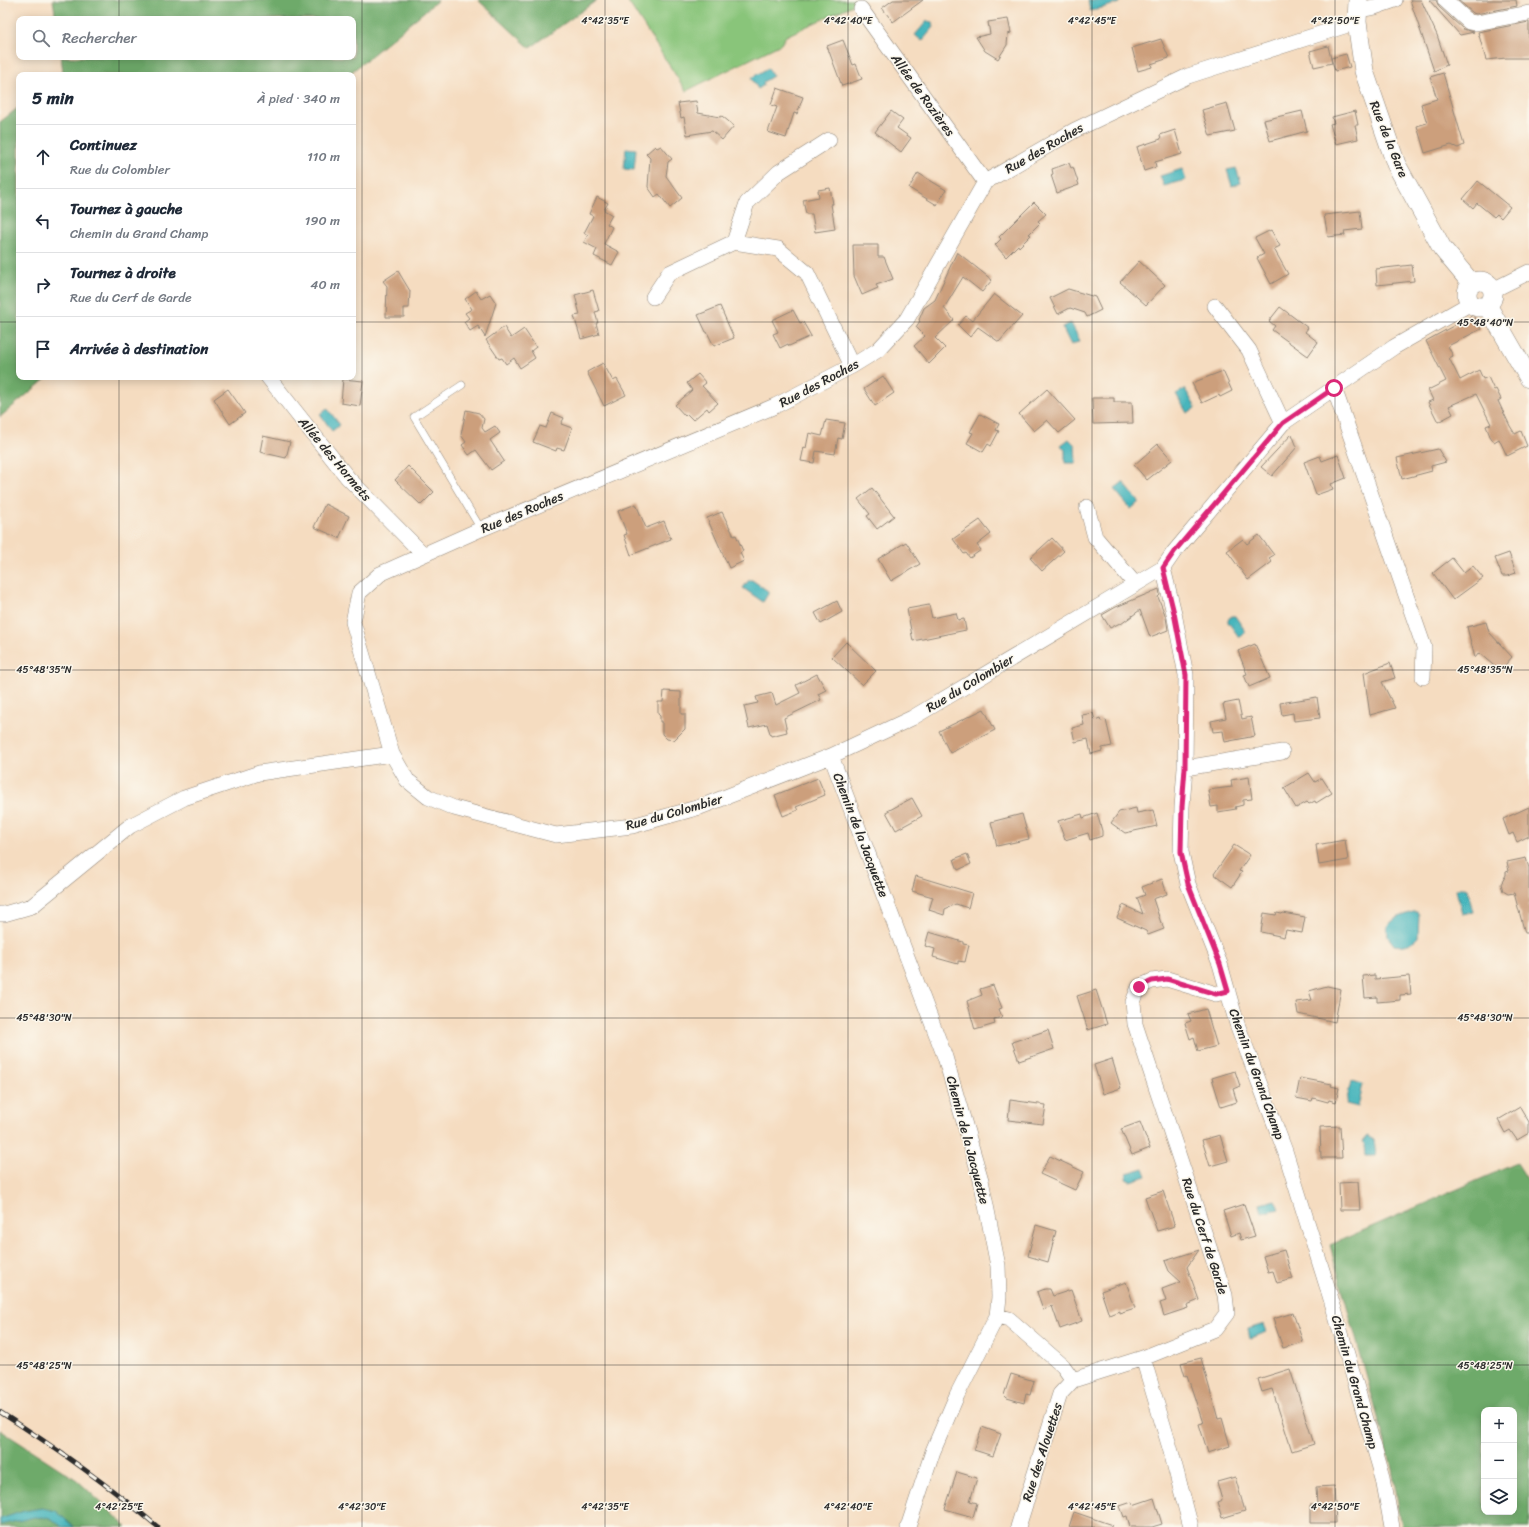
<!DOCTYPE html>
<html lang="fr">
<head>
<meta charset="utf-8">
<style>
  body { margin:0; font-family:Sriracha,sans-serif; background:#f6f6f7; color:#1f2937 }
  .controls { position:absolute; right:12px; bottom:12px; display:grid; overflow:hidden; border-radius:8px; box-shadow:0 2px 10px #0003 }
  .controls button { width:36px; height:36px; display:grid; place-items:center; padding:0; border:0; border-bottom:1px solid #e0e1e3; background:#fff; color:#1f2937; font:20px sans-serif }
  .stop { position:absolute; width:12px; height:12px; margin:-9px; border:3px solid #db2777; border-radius:50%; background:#fff }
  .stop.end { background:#db2777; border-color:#fff; box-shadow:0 1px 4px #0008 }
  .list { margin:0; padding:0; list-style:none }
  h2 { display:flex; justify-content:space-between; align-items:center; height:52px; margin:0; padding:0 16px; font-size:17px }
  h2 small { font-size:13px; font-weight:400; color:#747a83 }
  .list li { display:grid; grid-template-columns:26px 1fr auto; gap:12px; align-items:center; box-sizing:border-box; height:64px; padding:0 16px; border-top:1px solid #e0e1e3 }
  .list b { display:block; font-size:15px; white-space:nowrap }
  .list p { margin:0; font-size:13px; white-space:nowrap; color:#747a83 }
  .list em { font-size:13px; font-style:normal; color:#747a83 }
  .icon { flex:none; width:22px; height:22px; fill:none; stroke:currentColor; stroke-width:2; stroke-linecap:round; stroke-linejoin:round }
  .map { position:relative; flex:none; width:1529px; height:1527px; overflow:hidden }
  .search { position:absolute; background:#fff; box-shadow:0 2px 10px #0003; left:16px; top:16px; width:340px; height:44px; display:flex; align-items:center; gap:10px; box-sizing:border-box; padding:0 14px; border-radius:8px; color:#747a83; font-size:15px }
  .panel { position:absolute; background:#fff; box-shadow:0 2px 10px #0003; left:16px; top:72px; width:340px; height:308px; border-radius:8px }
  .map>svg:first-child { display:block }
  .green { fill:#89c57a; stroke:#5a7852 }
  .forest { fill:#6eaa6a; stroke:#4c6a4a; fill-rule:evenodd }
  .water { fill:#46b5bc; stroke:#387074 }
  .building { fill:#cc9f7c }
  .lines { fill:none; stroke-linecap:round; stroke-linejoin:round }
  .service-casing { stroke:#908476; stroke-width:8 }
  .minor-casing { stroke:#908476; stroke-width:16 }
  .tertiary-casing { stroke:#908476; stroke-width:20 }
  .service { stroke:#fff; stroke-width:7 }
  .minor { stroke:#fff; stroke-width:15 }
  .tertiary { stroke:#fff; stroke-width:19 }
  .rail-casing { stroke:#2b2b2b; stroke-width:4.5 }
  .rail { stroke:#fbf7ec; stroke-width:3; stroke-dasharray:9; stroke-linecap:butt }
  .route { stroke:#db2777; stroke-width:5 }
  .ticks { fill:none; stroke:#2b2b2b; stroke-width:1; stroke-opacity:0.45 }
  .labels { text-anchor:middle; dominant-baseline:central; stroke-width:3; stroke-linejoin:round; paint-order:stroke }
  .street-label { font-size:13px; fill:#2b2b2b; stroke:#fbf7ec }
  .ticks-label { font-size:10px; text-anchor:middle; fill:#2b2b2b; stroke:#fbf7ec; stroke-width:3; stroke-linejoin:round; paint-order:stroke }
</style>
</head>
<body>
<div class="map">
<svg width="1529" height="1527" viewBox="0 0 1529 1527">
  <rect width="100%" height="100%" fill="#fbf7ec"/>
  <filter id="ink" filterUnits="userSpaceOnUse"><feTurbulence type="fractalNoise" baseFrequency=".025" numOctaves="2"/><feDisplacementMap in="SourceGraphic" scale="8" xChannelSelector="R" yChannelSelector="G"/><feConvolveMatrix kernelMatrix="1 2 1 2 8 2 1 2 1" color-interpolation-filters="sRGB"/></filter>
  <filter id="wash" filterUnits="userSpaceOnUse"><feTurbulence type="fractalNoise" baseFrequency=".012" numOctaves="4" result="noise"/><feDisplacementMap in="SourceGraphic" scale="16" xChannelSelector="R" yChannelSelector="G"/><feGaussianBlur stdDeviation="0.9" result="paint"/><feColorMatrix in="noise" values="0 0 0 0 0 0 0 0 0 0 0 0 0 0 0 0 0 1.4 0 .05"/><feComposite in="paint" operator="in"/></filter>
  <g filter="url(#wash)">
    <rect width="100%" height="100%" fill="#f5dcc0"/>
    <!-- green -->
    <path class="green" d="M627 0H859L857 3 786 36 781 44 686 91Z"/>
    <!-- forest -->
    <path class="forest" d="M53 0H438L348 75H58L63 71 61 57H353V19H56Z
      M478 0H597L530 48Z
      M19 107V377H48L0 417V122Z
      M1517 1163 1529 1182V1527H1402L1392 1468 1330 1245ZM1484 1410H1514V1512H1484Z
      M0 1430 77 1480 127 1527H0Z"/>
    <!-- water -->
    <path class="water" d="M1088 0H1119L1120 3 1090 11Z
      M927 21 932 22 934 27 922 41 915 35Z
      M768 68 773 76 763 82 764 85 758 89 751 78Z
      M626 148 636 149 634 170 624 169Z
      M1236 168 1241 183 1232 186 1227 170Z
      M1182 169 1186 180 1164 186 1160 176Z
      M1071 323 1080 341 1071 345 1062 327Z
      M1185 389 1196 408 1187 413 1176 394Z
      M327 408 340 425 332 431 320 414Z
      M1069 439 1075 445 1076 463H1065V450L1061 445Z
      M1123 482 1139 502 1131 509 1114 489Z
      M749 580H752L768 591V594L763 602 743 588Z
      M1232 616H1235L1246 632 1239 637 1228 622V619Z
      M1461 887 1467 888 1473 912 1462 914 1456 890Z
      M1413 912H1417L1419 914 1418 937C1412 944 1403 947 1394 945L1388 937 1387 926 1396 918Z
      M1351 1081 1363 1084 1358 1107 1346 1104Z
      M1367 1136 1374 1140 1376 1156H1366L1365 1145 1362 1142Z
      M1144 1168 1147 1176 1130 1181 1126 1179 1127 1173Z
      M1275 1200 1279 1209 1262 1213 1260 1204Z
      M1264 1324 1267 1332 1250 1338 1248 1329Z
      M42 1508 56 1511 74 1527H62L52 1519 35 1517 0 1525V1519L24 1511Z"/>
    <g id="blocks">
      <!-- building -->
      <path class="building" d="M893 0H923L893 22 882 8Z
        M1410 0H1421L1437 35 1447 65 1434 71Z
        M1429 0H1436L1439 7 1463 29 1474 32 1460 35Z
        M1458 0H1516L1517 6 1476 14 1473 13Z
        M1008 19 1011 33 1008 34 1007 45 998 59 985 51 976 37 990 34 988 22Z
        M1529 22V58H1506L1486 60 1478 32Z
        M1161 39 1169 58 1151 64 1152 67 1138 71 1132 48Z
        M843 40 853 65 856 64 862 79 842 86 827 46Z
        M1328 46 1332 63 1314 67 1310 51Z
        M1346 54 1350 67 1335 71 1331 58Z
        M1443 73 1464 145 1458 148 1451 145 1425 153 1417 126 1427 123 1421 104 1437 99 1430 77Z
        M777 88 803 97 797 114 794 113 786 138 768 132 777 107 771 105Z
        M696 101 698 113 720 117 722 116 734 126 722 140 712 131 687 135 684 117 681 118 678 103Z
        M1227 103 1235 131 1210 136 1202 110Z
        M891 111 903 120 897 128 911 138 901 152 875 132Z
        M1302 111 1307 131 1270 141 1264 120Z
        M1355 111 1358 125H1355L1358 139 1336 144 1330 124 1334 123 1332 117Z
        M1175 130 1182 154 1155 162 1156 167 1144 171 1137 147 1161 139 1160 135Z
        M655 146 657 148 661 146 672 159 668 162 666 176 682 198 670 208 659 194 655 197 648 187 650 158 646 154Z
        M1069 163 1071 168 1073 167 1079 185 1057 193 1051 175 1053 174 1052 169Z
        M918 173 946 190 937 205 909 188Z
        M1478 181 1510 207 1501 218 1497 214 1494 217 1477 203 1473 208 1463 199Z
        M830 188 833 204H831L835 229 815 232 812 214H806L803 200 819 197 818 190Z
        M597 197 608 203 604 210 612 215 607 224 612 227 604 244 619 252 612 265 594 256 597 249 584 242 588 235 584 233 593 216 589 214Z
        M1034 202 1046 214 1038 221 1040 223 1029 234 1031 235 1019 247 1018 245 1006 257 995 245 1001 239 999 237Z
        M1360 211 1362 229 1344 231 1345 235 1328 237 1324 215Z
        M1271 230 1280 246 1274 249 1288 274 1271 284 1257 258 1264 254 1255 238Z
        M853 245H878V257H884L893 279 876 285 878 288 862 295 854 276Z
        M957 252 992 280 982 292 963 277 944 308 954 320 935 338 945 348 929 364 914 346 925 336 916 327 920 321 919 320 924 308 935 300Z
        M1139 261 1165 285 1146 305 1120 282Z
        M1412 265 1414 281 1377 285 1376 269Z
        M398 271 410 291 409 308H404V317H386L387 286 383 281Z
        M1068 289 1095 297 1101 310 1087 317 1085 313 1070 308 1058 314 1050 298Z
        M593 290 599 311 595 312 598 323H596L599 334 581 339 574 316 580 315 575 295Z
        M476 291 481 299 490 294 496 303 485 337 478 326 470 331 464 322 469 318 465 313 472 309 465 299Z
        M994 294 1022 316 999 342 978 327 970 337 958 325 966 316 972 321Z
        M720 306 734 338 714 346 707 332H706L698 315Z
        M1280 307 1308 328 1305 332 1318 342 1308 356 1272 330 1275 326 1269 321Z
        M793 310 800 323 803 322 811 336 789 346 788 344 780 348 773 334 778 332 772 320Z
        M1473 315 1481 329 1448 346 1453 356 1449 358 1460 380 1479 370 1483 379 1488 377 1494 390 1496 389 1501 399 1498 401 1510 426 1515 434 1521 431 1527 446 1507 456 1499 439 1494 442 1490 436 1486 426 1491 424 1476 394 1449 406 1453 414 1438 422 1428 402 1433 400 1428 390 1446 381 1426 341Z
        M504 327 511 338 524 329 536 347 531 351 535 358 520 368 514 358 506 364 502 358 499 359 486 340Z
        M603 363 613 381 617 379 626 395 604 406 587 372Z
        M1223 371 1232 391 1220 397 1219 395 1202 403 1192 383Z
        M698 374 706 383 702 386 718 403 709 411 707 408 693 420 687 414 685 416 675 405 692 390 687 383Z
        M883 376 894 393 875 406 864 389Z
        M343 379 363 381 360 406 341 403Z
        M228 389 245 413 230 424 214 399Z
        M1047 389 1075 420 1059 433 1047 420 1034 431 1019 414Z
        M1092 398H1114V402H1132L1133 423 1093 424Z
        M466 410 479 413 484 419 482 428 485 432 495 426 500 433 490 440 504 461 491 470 476 450 469 455 462 445 466 442 461 435Z
        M552 413 564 418 561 424 572 428 564 450 557 448 556 451 533 442 540 426 546 428Z
        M980 414 999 424 996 430 999 431 991 446 988 444 983 452 967 443 973 433 970 432Z
        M826 420 845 423 842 439 838 438 835 454 816 451 814 463 801 461 804 447 806 448 809 433 822 436Z
        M1292 434 1297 447 1272 476 1261 467Z
        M263 436 290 442 286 458 260 452Z
        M1158 444 1172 460 1147 480 1134 465Z
        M1438 449 1446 462 1431 466 1432 471 1402 479 1397 458Z
        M1338 455 1346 478 1331 484 1333 489 1316 495 1304 462 1320 456 1322 461Z
        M408 466 434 492 421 505 395 480Z
        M872 488 894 516 877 529 867 516 870 514 858 499Z
        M325 504 349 516 339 538 314 527Z
        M636 504 646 528 664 521 671 539 631 555 624 535 627 534 618 511Z
        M722 512 734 536 736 535 743 551 740 553 744 561 729 568 707 518Z
        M980 520 991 534 977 545 981 550 970 558 966 553 964 554 953 539Z
        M1259 535 1274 555 1269 558 1272 562 1248 580 1227 551 1243 539 1247 544Z
        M1052 538 1064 551 1042 571 1030 558Z
        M906 542 920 564 891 581 878 559Z
        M1509 553 1516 573 1507 576H1502L1495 558Z
        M1452 558 1464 573 1473 566 1483 578 1453 600 1433 573Z
        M1159 589 1160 595 1158 597 1166 617 1168 630 1150 637 1140 610 1121 624 1120 623 1110 628 1102 615 1116 607Z
        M837 601 842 612 821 624 815 613Z
        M929 605 932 618 956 613 958 620 964 619 966 630 913 641 907 609Z
        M1486 622 1489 632 1512 657 1500 671 1479 653 1475 658 1467 627Z
        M846 642 876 671 862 685 832 657Z
        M1255 644 1270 678 1249 687 1244 675 1247 674 1238 651Z
        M1390 663 1395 678 1382 682 1395 708 1370 715 1364 673Z
        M817 674 826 690 818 694 821 700 784 718 787 732 771 736 767 724 749 728 744 706 758 703 756 697 772 693 776 705 800 693 796 685Z
        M664 691 681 692V714H685V729L674 740 667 739 662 734V722H660V716L658 714V702H663Z
        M1317 697 1320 718 1294 721 1293 713 1282 715 1280 703Z
        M1238 701 1242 719 1251 717 1255 736 1225 742 1223 731 1213 732 1211 721 1226 718 1223 704Z
        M984 709 995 730 950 753 939 731Z
        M1093 713 1095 720 1100 718 1101 721 1106 720 1112 746 1102 748V751L1091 754 1088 739 1075 742 1072 728 1084 725 1082 715Z
        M1309 773 1315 782 1322 778 1332 793 1316 803 1315 801 1309 804 1307 802 1296 808 1284 788Z
        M1249 777 1252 799 1243 800V805L1235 807 1236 809 1218 812V806L1211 807 1208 790 1232 787 1231 780Z
        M818 778 825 795 796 807 798 810 783 816 775 795Z
        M912 798 922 816 896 830 886 812Z
        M1529 807V836L1517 842 1513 833 1509 835 1503 819Z
        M1136 808 1137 813 1153 810 1157 826 1125 833 1111 823 1119 812Z
        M1097 813 1102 831V836L1090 840 1088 833 1065 840 1058 821 1082 814 1083 818Z
        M1022 814 1029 839 997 846 991 822Z
        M1345 840 1348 860 1319 865 1316 845Z
        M1234 845 1250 855 1239 871 1242 872 1232 887 1214 874Z
        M967 854 971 864 958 870 954 859Z
        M1526 858 1529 868V933H1525L1514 893 1508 894 1503 891 1501 884 1506 875V872L1509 871 1507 862Z
        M916 876 972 893 968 908 956 904 945 909 944 915 929 910 933 897 912 891Z
        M1162 879 1167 894 1153 899 1161 923 1163 924 1162 925 1164 929 1148 935 1146 931 1117 918 1123 905 1143 914 1137 898 1145 895 1142 887Z
        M1264 913 1276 915 1277 913 1282 914 1283 913 1305 917 1302 933 1286 930 1284 937 1261 932Z
        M929 932 963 942V944L969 945 965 962 958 961V964L933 957 935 949 925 946Z
        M1375 975V979L1409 976 1411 994 1400 995V1000L1377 1002V997L1365 998 1363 976Z
        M993 985 1002 1008 999 1009 1002 1017 994 1019 995 1024 975 1030 967 1001 982 995 980 989Z
        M1327 986 1341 989 1335 1022 1298 1014 1296 1002 1312 1000 1309 991Z
        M1096 990 1107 1024 1088 1030 1077 996Z
        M1206 1009 1217 1046 1198 1051 1194 1037 1190 1039 1185 1023 1191 1021 1188 1014Z
        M1048 1030 1054 1049 1019 1061 1012 1042Z
        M1112 1059 1121 1088 1103 1094 1094 1065Z
        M1235 1071 1240 1086 1233 1089 1237 1102 1221 1107 1212 1078Z
        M1300 1078 1332 1084 1331 1086 1339 1088 1336 1102 1329 1100 1328 1102 1313 1098 1312 1101 1296 1098Z
        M1010 1100 1046 1105 1043 1124 1008 1120Z
        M1520 1107 1529 1122V1133L1517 1140 1510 1130 1505 1133 1498 1120Z
        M1140 1122 1150 1148 1132 1155 1121 1129Z
        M1340 1126 1342 1158H1321L1320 1127Z
        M1220 1135 1228 1161 1210 1166 1202 1140Z
        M1050 1156 1084 1172 1075 1190 1040 1174Z
        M1358 1182 1360 1210H1340L1339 1183Z
        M1163 1191 1175 1226 1157 1231 1145 1197Z
        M1244 1204 1255 1236 1241 1240 1239 1233 1231 1236 1223 1211Z
        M1036 1225 1056 1231 1048 1262 1028 1256Z
        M1199 1250 1187 1267 1199 1300 1187 1305 1188 1308 1164 1316 1160 1303 1166 1301 1162 1289 1181 1282 1169 1271 1165 1261Z
        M1284 1250 1293 1279 1277 1283 1273 1271 1268 1272 1263 1256Z
        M1126 1282 1135 1308 1119 1313V1311L1109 1315 1101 1291Z
        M1045 1289H1050L1053 1296 1071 1290 1082 1321 1060 1329 1052 1306 1043 1309 1037 1292Z
        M1293 1313 1303 1342 1283 1348 1273 1319Z
        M1201 1358 1218 1419 1222 1418 1230 1446 1208 1453 1199 1424 1203 1423 1187 1375 1185 1376 1181 1363Z
        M1290 1369 1314 1444 1292 1451 1272 1389 1262 1392 1258 1379Z
        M1011 1374 1034 1381 1030 1395 1026 1394 1024 1403 1007 1398 1004 1395Z
        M982 1427 1001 1434 993 1456 974 1450Z
        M957 1472 977 1478 970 1501 977 1503 973 1517 945 1509Z
        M1235 1477 1245 1511 1222 1518 1217 1502 1222 1500 1217 1482Z
        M1334 1486 1336 1523H1310V1505H1317L1316 1487Z
        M1154 1498 1162 1524 1152 1527H1130L1127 1516 1124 1517 1120 1506 1132 1502 1133 1505Z
        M1074 1512 1112 1525 1111 1527H1069Z"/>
    </g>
  </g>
  <g filter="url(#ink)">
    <use href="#blocks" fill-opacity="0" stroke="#908476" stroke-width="1"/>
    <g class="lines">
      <!-- service casing -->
      <g class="service-casing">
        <path id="service" d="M462 385 414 417 481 529"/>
      </g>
      <!-- minor casing -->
      <g class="minor-casing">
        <path id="minor" d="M1445 0 1469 22 1476 23 1529 13
          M861 9 985 182
          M1358 10 1375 7 1395 0
          M1357 22 1188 76 1075 130 985 182 907 319 878 350 852 366 775 406 481 529 380 574 359 593 353 622 392 754 407 780 428 797 454 808 556 835 632 826 700 807 831 756 912 718 1163 568 1174 552 1283 423 1394 347 1471 303
          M734 242 747 203 779 172 829 140
          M1493 290 1529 272
          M653 297 669 273 734 242 778 249 807 273 852 366
          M1215 306 1249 350 1283 423
          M268 377 348 478 423 554
          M1334 388 1424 647 1423 677
          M1087 507 1095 537 1135 584
          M1163 568 1174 613 1186 675 1185 768 1182 807 1181 852 1188 884 1220 964 1237 1024 1285 1151 1331 1299 1383 1478 1392 1527
          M831 756 945 1057 981 1180 998 1266 999 1297 997 1316 957 1395 933 1451 908 1527
          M1185 768 1282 752
          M0 914H4L32 906 130 826 184 798 259 773 392 754
          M997 1316 1009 1319 1063 1366 1073 1380 1143 1358
          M1018 1527 1060 1394 1073 1380
          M1191 1527 1170 1448 1143 1358 1215 1329 1227 1313 1225 1295 1135 1024 1133 1002 1139 987 1152 981 1167 979 1216 994 1228 991"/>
      </g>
      <!-- tertiary casing -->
      <g class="tertiary-casing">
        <path id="tertiary" d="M1358 0 1357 22 1364 71 1396 164 1442 248 1472 284
          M1467 294a13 13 0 1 1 26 0a13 13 0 1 1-26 0Z
          M1487 305 1529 378"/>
      </g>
      <!-- service -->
      <use href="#service" class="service"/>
      <!-- minor -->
      <use href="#minor" class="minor"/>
      <!-- tertiary -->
      <use href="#tertiary" class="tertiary"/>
      <!-- rail casing -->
      <g class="rail-casing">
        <path id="rail" d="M0 1412C55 1447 108 1485 158 1527"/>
      </g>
      <!-- rail -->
      <use href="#rail" class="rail"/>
    </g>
  </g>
  <g class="lines" filter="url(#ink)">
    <!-- route -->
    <path class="route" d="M1139 987 1152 981 1167 979 1216 994 1228 991 1220 964 1188 884 1181 852 1182 807 1185 768 1186 675 1174 613 1163 568 1174 552 1283 423 1334 388"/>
  </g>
  <!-- ticks -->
  <path class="ticks" d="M119 0V19M362 0V1527M605 0V1527M848 0V1527M1092 0V1527M1335 0V1527M119 57V75M0 322H19M353 322H1529M119 377V1527M0 670H1529M0 1018H1529M0 1365H1529"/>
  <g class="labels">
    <!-- street labels -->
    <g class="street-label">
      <text transform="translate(923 95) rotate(54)">Allée de Rozières</text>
      <text transform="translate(1389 139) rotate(68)">Rue de la Gare</text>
      <text transform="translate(1044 148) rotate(-30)">Rue des Roches</text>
      <text transform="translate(819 383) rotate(-28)">Rue des Roches</text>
      <text transform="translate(335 459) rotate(50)">Allée des Hormets</text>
      <text transform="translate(522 512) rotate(-23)">Rue des Roches</text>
      <text transform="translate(970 683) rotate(-31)">Rue du Colombier</text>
      <text transform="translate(674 812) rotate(-16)">Rue du Colombier</text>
      <text transform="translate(861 835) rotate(69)">Chemin de la Jacquette</text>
      <text transform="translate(1257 1074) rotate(70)">Chemin du Grand Champ</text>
      <text transform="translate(968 1140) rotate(75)">Chemin de la Jacquette</text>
      <text transform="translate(1205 1236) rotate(72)">Rue du Cerf de Garde</text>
      <text transform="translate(1355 1382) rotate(74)">Chemin du Grand Champ</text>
      <text transform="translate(1042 1452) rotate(-72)">Rue des Alouettes</text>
    </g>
  </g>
  <g class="ticks-label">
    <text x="605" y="24">4°42'35"E</text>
    <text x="848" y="24">4°42'40"E</text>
    <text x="1092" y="24">4°42'45"E</text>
    <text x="1335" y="24">4°42'50"E</text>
    <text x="1485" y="326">45°48'40"N</text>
    <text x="44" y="673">45°48'35"N</text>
    <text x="1485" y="673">45°48'35"N</text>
    <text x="44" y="1021">45°48'30"N</text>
    <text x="1485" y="1021">45°48'30"N</text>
    <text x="44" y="1369">45°48'25"N</text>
    <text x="1485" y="1369">45°48'25"N</text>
    <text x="119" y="1510">4°42'25"E</text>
    <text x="362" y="1510">4°42'30"E</text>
    <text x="605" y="1510">4°42'35"E</text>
    <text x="848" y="1510">4°42'40"E</text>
    <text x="1092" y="1510">4°42'45"E</text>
    <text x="1335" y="1510">4°42'50"E</text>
  </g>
</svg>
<div class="controls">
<button>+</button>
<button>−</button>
<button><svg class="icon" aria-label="layers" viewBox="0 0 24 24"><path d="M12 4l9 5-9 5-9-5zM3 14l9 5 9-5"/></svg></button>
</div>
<div class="stop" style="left:1334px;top:388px"></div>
<div class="stop end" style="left:1139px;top:987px"></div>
<div class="search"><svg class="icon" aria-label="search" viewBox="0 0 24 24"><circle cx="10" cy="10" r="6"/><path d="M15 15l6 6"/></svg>Rechercher</div>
<section class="panel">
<h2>5 min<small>À pied · 340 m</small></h2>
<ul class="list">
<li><svg class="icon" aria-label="ahead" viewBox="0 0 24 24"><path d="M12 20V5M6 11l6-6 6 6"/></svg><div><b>Continuez</b><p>Rue du Colombier</p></div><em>110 m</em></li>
<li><svg class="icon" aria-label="left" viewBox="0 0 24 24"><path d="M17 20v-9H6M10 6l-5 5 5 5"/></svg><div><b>Tournez à gauche</b><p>Chemin du Grand Champ</p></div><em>190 m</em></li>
<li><svg class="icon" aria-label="right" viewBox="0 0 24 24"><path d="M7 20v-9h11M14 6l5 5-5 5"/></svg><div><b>Tournez à droite</b><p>Rue du Cerf de Garde</p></div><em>40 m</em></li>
<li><svg class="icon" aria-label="arrive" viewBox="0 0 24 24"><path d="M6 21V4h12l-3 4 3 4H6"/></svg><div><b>Arrivée à destination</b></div></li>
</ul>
</section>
</div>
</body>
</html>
